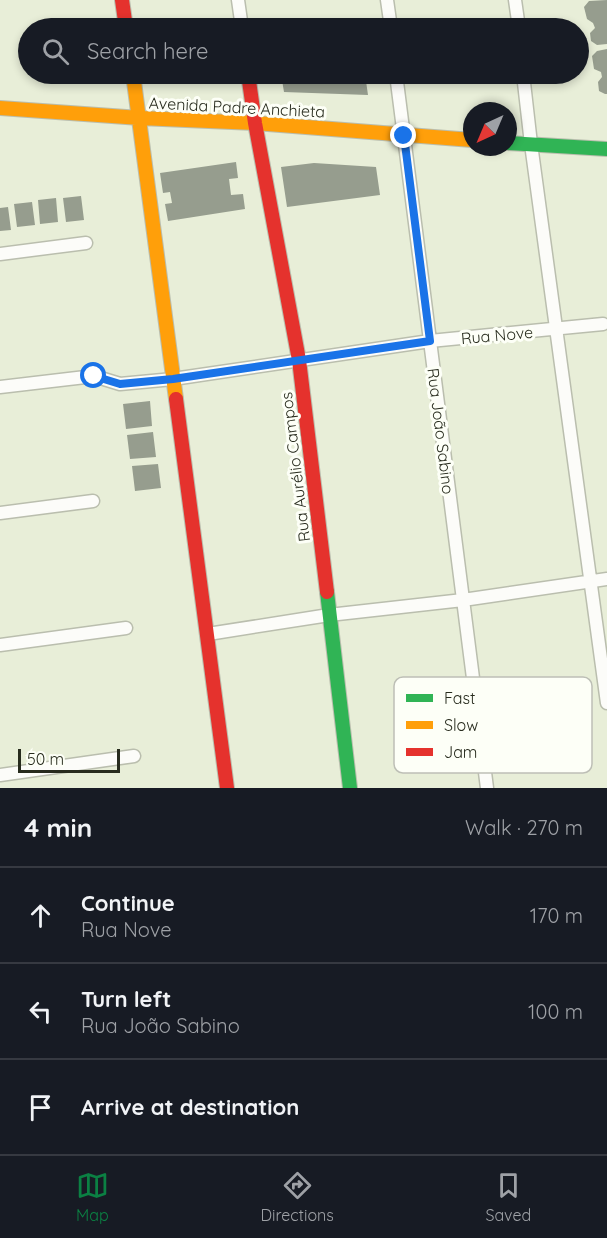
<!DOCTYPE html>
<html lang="en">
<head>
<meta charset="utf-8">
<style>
  body { margin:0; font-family:Quicksand,sans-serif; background:#20242c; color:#f1f3f6 }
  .compass { position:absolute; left:463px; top:102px; width:54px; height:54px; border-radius:50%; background:#171b24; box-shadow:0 3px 9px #0003; rotate:224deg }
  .scale { position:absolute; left:18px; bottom:15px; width:102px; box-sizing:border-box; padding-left:6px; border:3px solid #272b1d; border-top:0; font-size:16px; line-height:21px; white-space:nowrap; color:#272b1d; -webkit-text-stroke:4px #fdfff7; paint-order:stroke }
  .stop { position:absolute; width:18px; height:18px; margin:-14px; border:4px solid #1a73e8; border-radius:50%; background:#fff }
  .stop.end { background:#1a73e8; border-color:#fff; box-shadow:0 2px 6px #0008 }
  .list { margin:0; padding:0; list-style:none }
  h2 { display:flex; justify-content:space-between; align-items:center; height:78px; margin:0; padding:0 24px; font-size:26px }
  h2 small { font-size:20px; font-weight:400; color:#9ea1a6 }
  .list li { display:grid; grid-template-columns:39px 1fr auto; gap:18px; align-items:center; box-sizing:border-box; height:96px; padding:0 24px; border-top:2px solid #363941 }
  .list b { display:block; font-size:22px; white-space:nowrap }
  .list p { margin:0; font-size:20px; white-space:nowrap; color:#9ea1a6 }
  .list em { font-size:20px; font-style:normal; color:#9ea1a6 }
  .icon { flex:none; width:33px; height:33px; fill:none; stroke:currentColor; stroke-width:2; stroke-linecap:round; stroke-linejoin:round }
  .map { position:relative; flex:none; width:607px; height:788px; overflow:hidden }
  .search { position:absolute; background:#171b24; box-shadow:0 3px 9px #0003; left:18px; right:18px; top:18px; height:66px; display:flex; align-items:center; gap:15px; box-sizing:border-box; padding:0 21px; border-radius:33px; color:#9ea1a6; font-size:22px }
  .sheet { height:366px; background:#171b24 }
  nav { display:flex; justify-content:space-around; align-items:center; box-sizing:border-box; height:84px; border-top:2px solid #363941; background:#171b24; font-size:16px; color:#9ea1a6 }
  nav a { display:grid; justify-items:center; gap:3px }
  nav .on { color:#0b8043 }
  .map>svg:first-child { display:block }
  .building { fill:#969d8e }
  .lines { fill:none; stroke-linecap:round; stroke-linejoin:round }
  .street-casing { stroke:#babeae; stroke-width:15 }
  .fast-casing { stroke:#babeae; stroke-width:16 }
  .slow-casing { stroke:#babeae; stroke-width:16 }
  .jam-casing { stroke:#babeae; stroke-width:16 }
  .street { stroke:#fcfcf9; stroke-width:12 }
  .fast { stroke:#30b455; stroke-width:14 }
  .slow { stroke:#ff9f0a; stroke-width:14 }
  .jam { stroke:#e5322d; stroke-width:14 }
  .route { stroke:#1a73e8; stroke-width:8 }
  .labels { text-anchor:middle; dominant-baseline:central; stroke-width:6; stroke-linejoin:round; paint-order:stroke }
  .street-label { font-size:16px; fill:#272b1d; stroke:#fdfff7 }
  .key { fill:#fdfff7; stroke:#bdbfb6; stroke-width:1.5 }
  .key-label { font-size:16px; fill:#272b1d }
</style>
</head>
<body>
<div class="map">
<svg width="607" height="788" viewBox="0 0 607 788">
  <rect width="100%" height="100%" fill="#e8eed8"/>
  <!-- building -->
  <path class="building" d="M607 0V44L597 45 591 41 590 33 595 28 593 23 587 19 584 7 589 1Z
    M607 49V94H605L599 91 598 82 602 77 601 72 594 69 592 56 597 51Z
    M281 74H365L368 95 284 92Z
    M236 162 238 178 229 179 231 195 243 194 245 209 168 221 165 204 172 203 170 192 163 193 160 173Z
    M314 163 376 167 380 195 287 207 281 167Z
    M81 196 84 220 66 222 63 198Z
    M56 198 58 222 40 224 38 200Z
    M32 202 35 225 17 227 14 204Z
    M8 207 11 230 0 231V208Z
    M150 401 152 426 126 429 123 404Z
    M153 432 156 457 130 459 127 435Z
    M158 464 161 488 135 491 132 466Z"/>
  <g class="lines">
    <!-- street casing -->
    <g class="street-casing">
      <path id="street" d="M238 0 242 28
        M387 0 391 28
        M515 0 519 28
        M396 74 487 788
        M523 74 531 144 607 703
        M0 254 86 243
        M0 387 94 376 120 384 173 379 430 341 603 324
        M0 513 93 501
        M208 634 329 615 463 600 607 579
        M0 645 126 628
        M0 775 134 756"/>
    </g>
    <!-- fast casing -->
    <g class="fast-casing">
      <path id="fast" d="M508 143 607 149
        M327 592 350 788"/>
    </g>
    <!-- slow casing -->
    <g class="slow-casing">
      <path id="slow" d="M133 74 176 399
        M0 108 140 118 255 123 472 140"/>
    </g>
    <!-- jam casing -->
    <g class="jam-casing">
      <path id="jam" d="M122 0 126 28
        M248 74 255 123 299 360 327 592
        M176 399 227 788"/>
    </g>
    <!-- street -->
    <use href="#street" class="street"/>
    <!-- fast -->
    <use href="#fast" class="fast"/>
    <!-- slow -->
    <use href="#slow" class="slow"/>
    <!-- jam -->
    <use href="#jam" class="jam"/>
  </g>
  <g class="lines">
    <!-- route -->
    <path class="route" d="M94 376 120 384 173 379 430 341 404 136"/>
  </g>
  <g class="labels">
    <!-- street labels -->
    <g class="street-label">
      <text transform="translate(237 107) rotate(3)">Avenida Padre Anchieta</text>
      <text transform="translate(497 335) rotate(-5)">Rua Nove</text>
      <text transform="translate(441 431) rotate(83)">Rua João Sabino</text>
      <text transform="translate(295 467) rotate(-97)">Rua Aurélio Campos</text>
    </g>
  </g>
  <!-- legend -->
  <rect x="394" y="677" width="198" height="96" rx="9" class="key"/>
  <rect x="406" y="694" width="27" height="8" fill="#30b455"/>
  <rect x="406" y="721" width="27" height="8" fill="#ff9f0a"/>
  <rect x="406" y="748" width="27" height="8" fill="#e5322d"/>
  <g class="key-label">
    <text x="444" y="704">Fast</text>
    <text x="444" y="731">Slow</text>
    <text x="444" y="758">Jam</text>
  </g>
</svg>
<svg class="compass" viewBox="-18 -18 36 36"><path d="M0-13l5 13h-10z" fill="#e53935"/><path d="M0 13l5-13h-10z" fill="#9ea1a6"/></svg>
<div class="scale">50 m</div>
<div class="stop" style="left:94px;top:376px"></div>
<div class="stop end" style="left:404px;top:136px"></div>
<div class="search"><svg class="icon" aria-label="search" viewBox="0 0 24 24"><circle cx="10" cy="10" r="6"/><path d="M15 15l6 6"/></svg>Search here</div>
</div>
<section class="sheet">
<h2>4 min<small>Walk · 270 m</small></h2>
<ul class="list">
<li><svg class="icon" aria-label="ahead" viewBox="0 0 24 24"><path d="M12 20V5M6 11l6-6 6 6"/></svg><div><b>Continue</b><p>Rua Nove</p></div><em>170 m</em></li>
<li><svg class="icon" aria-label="left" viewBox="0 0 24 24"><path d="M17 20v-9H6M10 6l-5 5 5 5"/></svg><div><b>Turn left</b><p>Rua João Sabino</p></div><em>100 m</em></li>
<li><svg class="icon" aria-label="arrive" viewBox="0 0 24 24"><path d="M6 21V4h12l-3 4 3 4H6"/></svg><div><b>Arrive at destination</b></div></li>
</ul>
</section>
<nav>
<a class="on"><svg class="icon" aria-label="map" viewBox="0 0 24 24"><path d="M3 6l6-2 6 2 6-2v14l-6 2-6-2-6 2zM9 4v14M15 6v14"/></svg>Map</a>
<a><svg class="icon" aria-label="directions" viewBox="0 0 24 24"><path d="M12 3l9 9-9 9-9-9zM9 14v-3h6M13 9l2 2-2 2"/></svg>Directions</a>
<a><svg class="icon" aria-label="saved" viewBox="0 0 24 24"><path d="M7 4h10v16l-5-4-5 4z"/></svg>Saved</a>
</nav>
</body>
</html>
